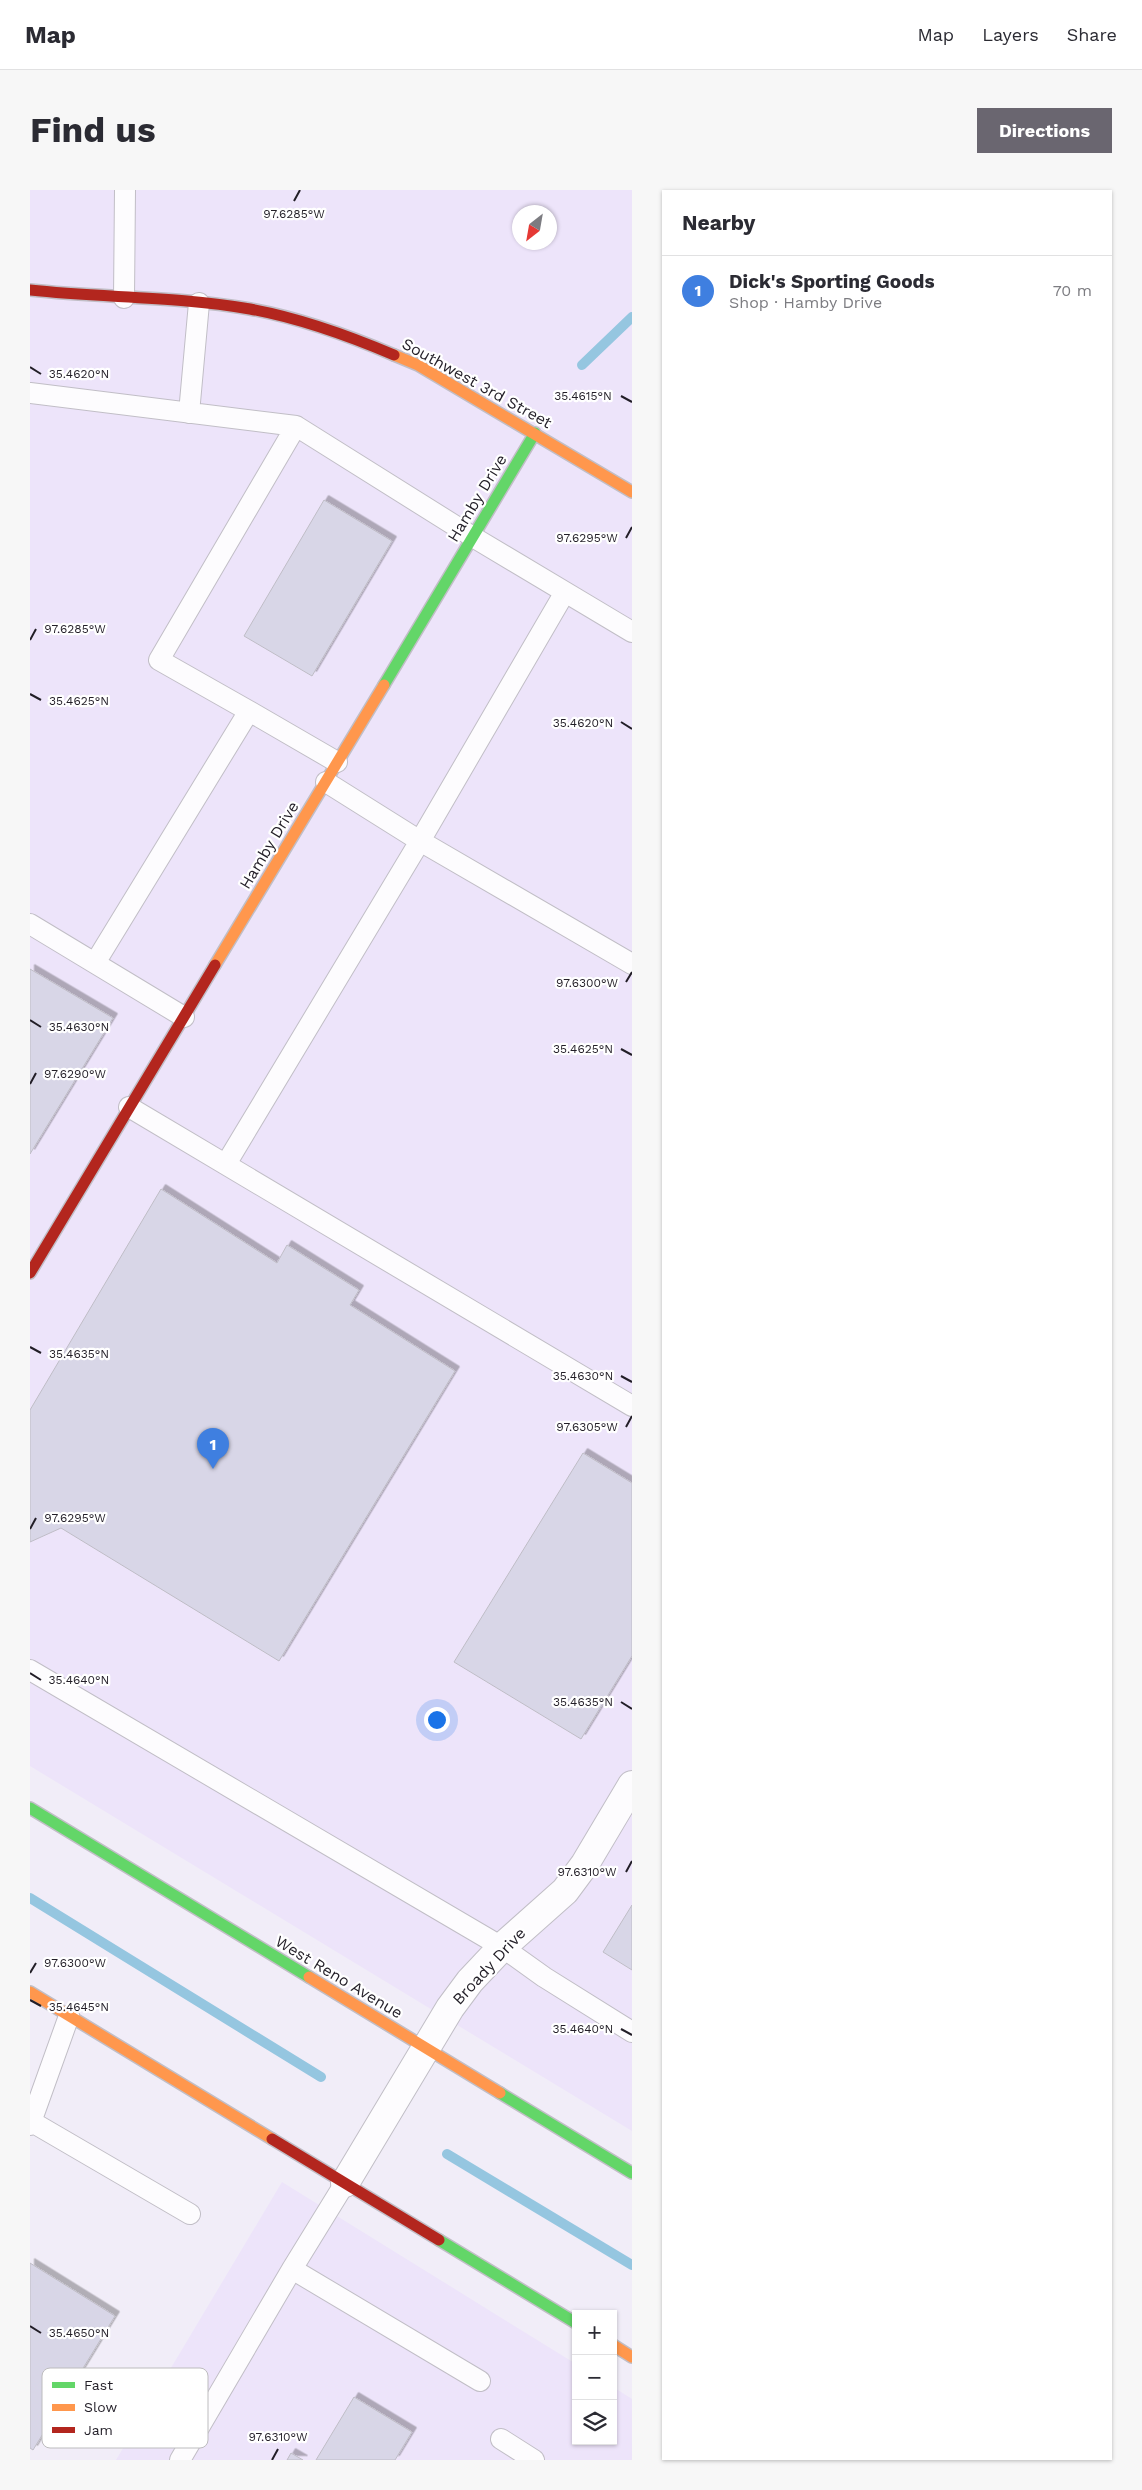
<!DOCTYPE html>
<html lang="en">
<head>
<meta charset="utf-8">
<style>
  body { margin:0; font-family:"Work Sans",sans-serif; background:#f7f7f7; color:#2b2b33 }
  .controls { position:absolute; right:15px; bottom:15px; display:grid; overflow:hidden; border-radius:0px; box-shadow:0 1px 4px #0004 }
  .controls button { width:45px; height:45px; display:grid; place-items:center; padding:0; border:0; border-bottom:1px solid #e1e1e2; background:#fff; color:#2b2b33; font:25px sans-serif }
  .compass { position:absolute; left:482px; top:15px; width:45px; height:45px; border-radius:50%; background:#fff; box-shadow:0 1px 4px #0004; rotate:211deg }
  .you { position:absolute; left:406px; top:1529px; width:18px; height:18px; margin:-12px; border:4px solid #fff; border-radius:50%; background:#1a73e8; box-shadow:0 0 0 8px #1a73e833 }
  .badge { display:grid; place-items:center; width:32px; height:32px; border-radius:50%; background:#6a6670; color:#fff; font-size:16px; font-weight:700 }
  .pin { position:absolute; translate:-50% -41px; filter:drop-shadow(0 1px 2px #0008) }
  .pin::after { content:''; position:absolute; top:26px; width:18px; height:15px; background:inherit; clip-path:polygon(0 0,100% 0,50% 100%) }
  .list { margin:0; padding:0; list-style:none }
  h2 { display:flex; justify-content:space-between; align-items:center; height:65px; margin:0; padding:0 20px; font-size:21px }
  h2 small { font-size:16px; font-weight:400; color:#7c7c81 }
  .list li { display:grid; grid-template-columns:32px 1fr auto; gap:15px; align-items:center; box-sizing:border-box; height:70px; padding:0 20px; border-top:1px solid #e1e1e2 }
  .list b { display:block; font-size:19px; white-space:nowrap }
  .list p { margin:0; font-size:16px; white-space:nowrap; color:#7c7c81 }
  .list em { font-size:16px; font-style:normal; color:#7c7c81 }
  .icon { flex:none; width:28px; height:28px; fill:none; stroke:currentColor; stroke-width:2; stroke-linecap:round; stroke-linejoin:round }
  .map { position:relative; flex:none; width:602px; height:2270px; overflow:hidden; border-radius:0px }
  header { display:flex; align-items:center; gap:30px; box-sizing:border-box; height:70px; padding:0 25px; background:#fff; border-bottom:1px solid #e1e1e2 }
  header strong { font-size:24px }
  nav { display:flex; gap:28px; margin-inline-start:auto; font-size:18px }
  .intro { display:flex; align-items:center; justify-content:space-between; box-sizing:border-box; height:120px; padding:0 30px }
  h1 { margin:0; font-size:35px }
  .button { padding:12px 22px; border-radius:0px; background:#6a6670; color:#fff; font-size:18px; font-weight:700 }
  main { display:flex; gap:30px; padding:0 30px }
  aside { flex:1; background:#fff; border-radius:0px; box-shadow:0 1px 4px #0004 }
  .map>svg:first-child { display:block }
  .built { fill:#ede4fa; fill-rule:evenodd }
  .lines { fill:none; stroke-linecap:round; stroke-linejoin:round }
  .stream { stroke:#95c6e0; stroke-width:10 }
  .building { fill:#d8d6e7; stroke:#bfbdc6; filter:url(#shadow) }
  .lane-casing { stroke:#c1bec6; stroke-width:22 }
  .street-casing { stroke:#c1bec6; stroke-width:30 }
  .fast-casing { stroke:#c1bec6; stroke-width:14 }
  .slow-casing { stroke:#c1bec6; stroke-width:14 }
  .jam-casing { stroke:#c1bec6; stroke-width:14 }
  .lane { stroke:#fdfcfe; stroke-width:20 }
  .street { stroke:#fdfcfe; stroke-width:28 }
  .fast { stroke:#63d668; stroke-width:11 }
  .slow { stroke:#ff974d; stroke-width:11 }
  .jam { stroke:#b3261e; stroke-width:11 }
  .ticks { fill:none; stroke:#221e27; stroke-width:2 }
  .labels { text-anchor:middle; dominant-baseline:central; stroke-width:4.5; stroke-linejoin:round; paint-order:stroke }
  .street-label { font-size:16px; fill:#221e27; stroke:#fff }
  .key { fill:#fff; stroke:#bdbcbe; stroke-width:1 }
  .key-label { font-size:14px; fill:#221e27 }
  .ticks-label { font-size:12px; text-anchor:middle; fill:#221e27; stroke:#fff; stroke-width:4.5; stroke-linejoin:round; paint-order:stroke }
</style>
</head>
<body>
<header>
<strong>Map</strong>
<nav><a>Map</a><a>Layers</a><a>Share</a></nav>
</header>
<div class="intro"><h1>Find us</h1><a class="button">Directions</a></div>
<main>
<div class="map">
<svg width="602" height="2270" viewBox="0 0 602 2270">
  <defs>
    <filter id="shadow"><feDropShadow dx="4.5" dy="-4.5" stdDeviation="0" flood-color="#0004"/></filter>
  </defs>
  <rect width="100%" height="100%" fill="#f1edf8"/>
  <!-- built -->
  <path class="built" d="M0 0H602V1941L0 1576ZM490 22H520V52H490Z
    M252 1992 546 2174V2251H583V2197L602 2209V2270H86Z"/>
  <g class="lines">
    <!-- stream -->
    <path class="stream" d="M552 175 602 127
      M0 1708 291 1887
      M417 1964 602 2075"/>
  </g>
  <!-- building -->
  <path class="building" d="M294 310 362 351 282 486 214 446Z
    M0 779 83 828 0 964Z
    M131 999 247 1073 257 1055 329 1100 320 1115 425 1181 249 1471 31 1338 0 1352V1220Z
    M553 1263 602 1293V1466L551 1549 424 1472Z
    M602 1715V1780L573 1762Z
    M0 2073 85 2126 3 2260 0 2258Z
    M324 2207 382 2242 365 2270H286Z
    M261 2263 273 2270H257Z"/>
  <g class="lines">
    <!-- lane casing -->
    <g class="lane-casing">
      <path id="lane" d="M94 108 95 0
        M0 203 266 236 129 470 219 521 65 773
        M159 223 169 113
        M266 236 443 347 602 442
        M219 521 307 572
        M296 592 390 651 602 774
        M0 734 154 827
        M99 917 602 1216
        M196 974 390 651 535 402
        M0 1480 472 1757 514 1787 602 1842
        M2 1932 160 2024
        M0 1935 39 1826
        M262 2079 450 2191
        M471 2249 504 2270
        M150 2270 262 2079 315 1993"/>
    </g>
    <!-- street casing -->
    <g class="street-casing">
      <path id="street" d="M315 1993 420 1818 440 1791 472 1757 535 1701 555 1674 602 1595"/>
    </g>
    <!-- fast casing -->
    <g class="fast-casing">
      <path id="fast" d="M354 495 505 243
        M0 1618 279 1787
        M470 1903 602 1983
        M409 2050 546 2133"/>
    </g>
    <!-- slow casing -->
    <g class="slow-casing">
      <path id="slow" d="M364 165 388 175 602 302
        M185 775 354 495
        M279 1787 470 1903
        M0 1802 242 1949
        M583 2155 602 2167"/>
    </g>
    <!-- jam casing -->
    <g class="jam-casing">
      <path id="jam" d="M0 100C73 108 147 106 220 119 270 128 317 145 364 165
        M0 1083 185 775
        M242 1949 409 2050"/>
    </g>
    <!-- lane -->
    <use href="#lane" class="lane"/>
    <!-- street -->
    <use href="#street" class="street"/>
    <!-- fast -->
    <use href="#fast" class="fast"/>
    <!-- slow -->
    <use href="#slow" class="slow"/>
    <!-- jam -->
    <use href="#jam" class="jam"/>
  </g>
  <!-- ticks -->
  <path class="ticks" d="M264 11 270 0M0 177 11 184M591 206 602 212M596 348 602 337M0 450 6 439M0 504 11 510M591 532 602 539M596 792 602 782M0 830 11 837M591 859 602 865M0 894 6 883M0 1157 11 1163M591 1186 602 1192M596 1237 602 1226M0 1339 6 1328M0 1483 11 1490M591 1512 602 1519M596 1682 602 1671M0 1783 6 1773M0 1810 11 1816M591 1839 602 1845M0 2136 11 2143M242 2270 248 2259"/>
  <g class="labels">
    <!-- street labels -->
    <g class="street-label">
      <text transform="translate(447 193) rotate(29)">Southwest 3rd Street</text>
      <text transform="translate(447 308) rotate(-59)">Hamby Drive</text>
      <text transform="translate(239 655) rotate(-59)">Hamby Drive</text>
      <text transform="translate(459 1776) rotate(-47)">Broady Drive</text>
      <text transform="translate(309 1787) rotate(31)">West Reno Avenue</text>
    </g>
  </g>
  <!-- legend -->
  <rect x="12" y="2178" width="166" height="80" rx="8" class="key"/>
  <rect x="22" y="2192" width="23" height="6" fill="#63d668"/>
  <rect x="22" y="2214" width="23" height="7" fill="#ff974d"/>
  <rect x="22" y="2237" width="23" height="6" fill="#b3261e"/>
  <g class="key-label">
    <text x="54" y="2200">Fast</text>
    <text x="54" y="2222">Slow</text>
    <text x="54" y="2245">Jam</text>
  </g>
  <g class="ticks-label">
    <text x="264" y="28">97.6285°W</text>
    <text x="49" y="188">35.4620°N</text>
    <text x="553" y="210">35.4615°N</text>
    <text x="557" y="352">97.6295°W</text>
    <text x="45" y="443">97.6285°W</text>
    <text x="49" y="515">35.4625°N</text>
    <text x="553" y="537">35.4620°N</text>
    <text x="557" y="797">97.6300°W</text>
    <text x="49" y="841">35.4630°N</text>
    <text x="553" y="863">35.4625°N</text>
    <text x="45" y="888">97.6290°W</text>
    <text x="49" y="1168">35.4635°N</text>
    <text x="553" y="1190">35.4630°N</text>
    <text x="557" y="1241">97.6305°W</text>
    <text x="45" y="1332">97.6295°W</text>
    <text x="49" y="1494">35.4640°N</text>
    <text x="553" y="1516">35.4635°N</text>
    <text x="557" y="1686">97.6310°W</text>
    <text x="45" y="1777">97.6300°W</text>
    <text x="49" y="1821">35.4645°N</text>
    <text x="553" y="1843">35.4640°N</text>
    <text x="49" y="2147">35.4650°N</text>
    <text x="248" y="2251">97.6310°W</text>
  </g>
</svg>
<div class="controls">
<button>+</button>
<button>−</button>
<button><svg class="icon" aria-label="layers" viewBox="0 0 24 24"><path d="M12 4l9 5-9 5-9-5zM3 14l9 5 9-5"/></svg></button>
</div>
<svg class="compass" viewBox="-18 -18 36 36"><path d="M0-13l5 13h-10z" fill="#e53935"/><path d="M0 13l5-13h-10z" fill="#7c7c81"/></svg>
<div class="you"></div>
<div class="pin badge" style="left:183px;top:1279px;background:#3f7fe0">1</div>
</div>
<aside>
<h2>Nearby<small></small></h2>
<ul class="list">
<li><span class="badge" style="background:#3f7fe0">1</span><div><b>Dick's Sporting Goods</b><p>Shop · Hamby Drive</p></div><em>70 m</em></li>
</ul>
</aside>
</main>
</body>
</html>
